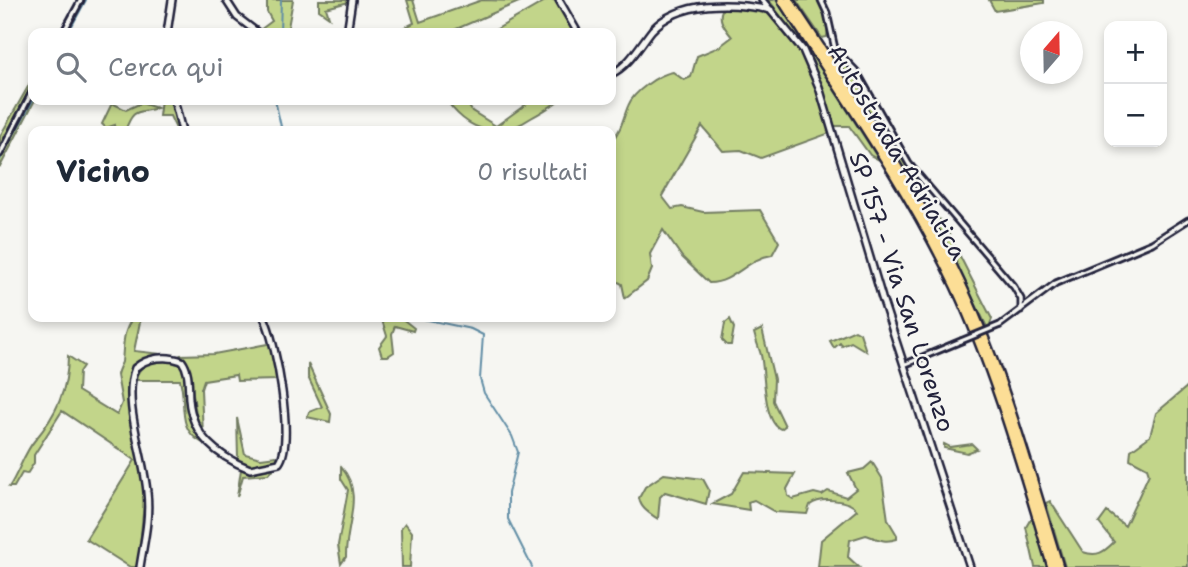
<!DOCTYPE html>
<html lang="it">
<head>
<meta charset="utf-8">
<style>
  body { margin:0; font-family:"Shantell Sans",sans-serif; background:#f2f2f3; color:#1f2937 }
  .controls { position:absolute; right:21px; top:21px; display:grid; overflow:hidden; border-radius:14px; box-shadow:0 4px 10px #0003 }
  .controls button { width:63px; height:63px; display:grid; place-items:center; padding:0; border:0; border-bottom:2px solid #e0e1e3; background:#fff; color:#1f2937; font:35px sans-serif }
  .compass { position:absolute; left:1020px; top:21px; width:63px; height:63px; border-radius:50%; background:#fff; box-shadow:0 4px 10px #0003; rotate:20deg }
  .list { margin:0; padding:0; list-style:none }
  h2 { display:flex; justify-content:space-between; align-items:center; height:91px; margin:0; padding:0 28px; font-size:30px }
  h2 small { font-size:23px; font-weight:400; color:#747a83 }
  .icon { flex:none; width:38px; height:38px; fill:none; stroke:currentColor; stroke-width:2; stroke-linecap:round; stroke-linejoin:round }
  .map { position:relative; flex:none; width:1188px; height:567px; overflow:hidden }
  .search { position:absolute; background:#fff; box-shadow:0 4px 10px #0003; left:28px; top:28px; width:588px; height:77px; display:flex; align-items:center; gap:18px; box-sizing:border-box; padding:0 24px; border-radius:14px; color:#747a83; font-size:26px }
  .panel { position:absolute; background:#fff; box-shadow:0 4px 10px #0003; left:28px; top:126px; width:588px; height:196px; border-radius:14px }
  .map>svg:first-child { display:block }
  .green { fill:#c2d58a; stroke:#727c62; stroke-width:2 }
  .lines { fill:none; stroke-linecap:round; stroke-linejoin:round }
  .stream { stroke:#628ea6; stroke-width:2 }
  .street-casing { stroke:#22223b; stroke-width:9 }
  .secondary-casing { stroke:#22223b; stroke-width:10 }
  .highway-casing { stroke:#22223b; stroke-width:12 }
  .street { stroke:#f6f6f2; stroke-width:3.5 }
  .secondary { stroke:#f6f6f2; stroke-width:5 }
  .highway { stroke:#fcde96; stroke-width:7 }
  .street-bridge-casing { stroke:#22223b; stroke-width:9; stroke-linecap:butt }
  .street-bridge { stroke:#f6f6f2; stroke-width:3.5 }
  .labels { text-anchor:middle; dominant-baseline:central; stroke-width:5; stroke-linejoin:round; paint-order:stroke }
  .street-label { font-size:24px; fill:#22223b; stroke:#f6f6f2 }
</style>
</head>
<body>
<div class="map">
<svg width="1188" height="567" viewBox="0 0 1188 567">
  <rect width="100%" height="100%" fill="#f6f6f2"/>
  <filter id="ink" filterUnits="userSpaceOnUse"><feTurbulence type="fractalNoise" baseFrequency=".0143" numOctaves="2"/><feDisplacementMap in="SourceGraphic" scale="14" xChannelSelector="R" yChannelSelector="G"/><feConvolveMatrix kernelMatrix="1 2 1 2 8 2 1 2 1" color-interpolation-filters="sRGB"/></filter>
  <g filter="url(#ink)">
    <!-- green -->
    <path class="green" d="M267 0H293L287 33 260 30 272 21 267 12Z
      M319 0H349V2L326 8 329 17 319 10Z
      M407 0H413L420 22 482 0 521 1 447 33H393L414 23Z
      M547 0H558L577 33H490Z
      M769 0H777L879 160 870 155 849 126H833L813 62Z
      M796 0H819L828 23 827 37 822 38Z
      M989 0H1044V3L995 11Z
      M726 4C741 7 760 7 773 17 806 41 819 96 830 133L761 158 741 150 723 151 702 126 662 196 672 209 682 207 703 212 760 210 779 242 772 255C748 258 734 283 709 283L682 257 663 230 650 254 652 269 647 281 625 298 622 284 611 278V207L614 200 611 194V142C622 129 622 121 628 106 633 92 659 74 673 72L684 80 691 77 697 56 719 47 732 37C723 26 715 16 726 4Z
      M840 65H849L855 71 918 181 907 174Z
      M33 78V84L0 145V136Z
      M33 95 35 100 0 167V157Z
      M161 100H171L180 131H177L170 116H159Z
      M446 100H465L472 111 496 126 532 100H559C550 108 541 112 531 118 498 140 470 133 446 100Z
      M112 103 126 110 141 103 157 108C138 114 134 106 125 131H115V125L106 128 102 124Z
      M931 214 942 221 992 319 988 329Z
      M133 317H141L134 351 161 354 138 363 130 385 145 492 138 567H130L86 539 135 460 62 411 34 455V463L27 474 22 473 14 487H9C19 472 24 453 35 440 56 415 68 390 68 356L83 366 79 372 78 391 117 415 122 403 117 375C118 369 122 363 122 362 124 342 122 334 133 317Z
      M381 317H400L414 328 413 331 395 326 392 334 394 352 388 356H382L379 347 387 336Z
      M730 319 734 328 731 345H727L722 340 725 323Z
      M762 329 774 379 773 401 785 426 781 429C763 423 765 372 761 355 759 348 756 341 754 333Z
      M855 330 860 333 866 351 851 342 842 346 840 343 834 348 830 341Z
      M273 343 278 380 237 381 236 375 204 380 201 389 203 435C190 409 197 379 181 355L214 354Z
      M170 360 180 362 184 369 191 423 201 442C176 428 187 403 180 380H135C140 362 153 361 170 360Z
      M308 364 331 414 330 422 307 417 309 412 322 407 308 377Z
      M1188 386V567H1065L1046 503 1050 501 1083 552C1098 557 1104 552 1114 542L1099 523 1107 512 1125 526 1149 474 1147 468 1130 459 1131 450 1150 436 1156 413Z
      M237 418 245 454 261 458 276 456 279 459 252 467 236 460 238 458Z
      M944 444 950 447 972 444 977 449 967 453 944 448Z
      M872 462 882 478 888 520 897 535V539C884 543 878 539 866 535L850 540 848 557 859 567H818L821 540 857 510C849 499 820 497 810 505L807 514 775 512 754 500 748 502 749 510 712 504 731 494 744 472 795 474 787 489 788 496 793 499 814 493 822 495 828 491 846 497 856 489 848 473 864 469Z
      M276 467 268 474 243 476 237 497 241 469 259 471Z
      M341 467C365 493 345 527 346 557L341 564 338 545 348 490 341 479Z
      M664 474 703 479 709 490 706 504 665 492 660 497 658 519C649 513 641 509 639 498L645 487Z
      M1030 520H1034L1048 567H1035L1026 527Z
      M405 523 412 532 410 567H402L401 528Z"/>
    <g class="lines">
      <!-- stream -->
      <path class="stream" d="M68 33 86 0
        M280 33 281 0
        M275 100 282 131
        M0 160 33 100
        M414 317 471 329 483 335 480 379 484 393 512 436 518 452 508 493V519L532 567"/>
      <!-- street casing -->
      <g class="street-casing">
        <path id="street" d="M821 0 827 13 835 49 857 72 909 164 1014 287 1021 299V310
          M63 33 81 0
          M0 154 33 90
          M1000 325 1056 283 1152 243 1188 220
          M906 364 961 341"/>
      </g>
      <!-- secondary casing -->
      <g class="secondary-casing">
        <path id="secondary" d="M226 0 237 17 258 33
          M559 0 578 33
          M762 0 803 50 819 87 882 298 970 567
          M167 33 172 0
          M347 33 352 0
          M611 74C629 66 640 45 652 30 680 0 732 2 771 10
          M174 100 182 131
          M140 567C144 541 150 518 147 492 144 456 122 401 135 368 147 357 167 355 182 361 190 372 188 385 189 399 192 436 217 456 250 469L279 463C295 442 276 341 264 317"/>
      </g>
      <!-- highway casing -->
      <g class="highway-casing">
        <path id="highway" d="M782 0C842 94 907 185 955 286 997 376 1023 472 1052 567
          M789 0C850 93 915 185 962 286 1004 376 1030 472 1059 567"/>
      </g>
      <!-- street -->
      <use href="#street" class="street"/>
      <!-- secondary -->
      <use href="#secondary" class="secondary"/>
      <!-- highway -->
      <use href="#highway" class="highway"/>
      <!-- street-bridge casing -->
      <g class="street-bridge-casing">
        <path id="street-bridge" d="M961 341 1000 325"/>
      </g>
      <!-- street-bridge -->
      <use href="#street-bridge" class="street-bridge"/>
    </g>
  </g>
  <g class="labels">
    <!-- street labels -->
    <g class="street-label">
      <text transform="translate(897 152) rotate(59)">Autostrada Adriatica</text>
      <text transform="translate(902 292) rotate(72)">SP 157 - Via San Lorenzo</text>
    </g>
  </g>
</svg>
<div class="controls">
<button>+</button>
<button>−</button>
</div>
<svg class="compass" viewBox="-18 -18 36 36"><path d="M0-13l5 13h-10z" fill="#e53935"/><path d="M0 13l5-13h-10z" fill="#747a83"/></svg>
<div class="search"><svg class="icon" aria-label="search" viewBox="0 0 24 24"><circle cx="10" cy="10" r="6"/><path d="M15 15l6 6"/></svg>Cerca qui</div>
<section class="panel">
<h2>Vicino<small>0 risultati</small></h2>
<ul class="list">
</ul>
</section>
</div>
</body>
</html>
